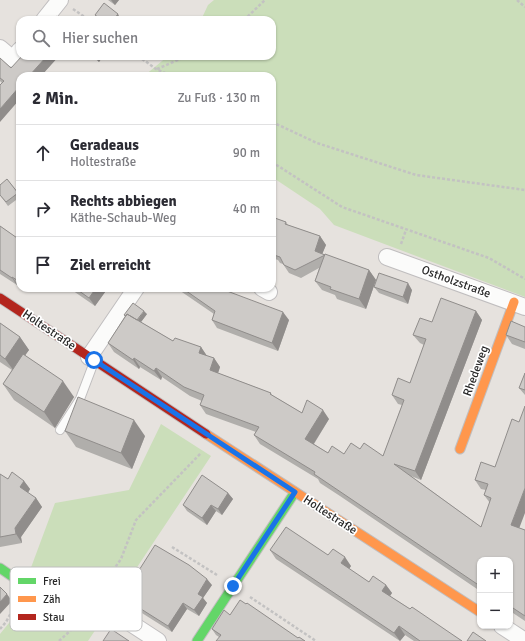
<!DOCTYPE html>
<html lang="de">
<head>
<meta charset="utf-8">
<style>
  body { margin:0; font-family:Signika,sans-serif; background:#f2f2f3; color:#2b2b33 }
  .controls { position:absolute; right:12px; bottom:12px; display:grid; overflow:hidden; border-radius:8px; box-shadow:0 1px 3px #0004 }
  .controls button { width:36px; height:36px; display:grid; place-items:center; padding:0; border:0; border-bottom:1px solid #e1e1e2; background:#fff; color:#2b2b33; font:20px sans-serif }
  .stop { position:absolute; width:12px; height:12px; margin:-9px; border:3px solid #1a73e8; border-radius:50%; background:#fff }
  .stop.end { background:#1a73e8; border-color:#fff; box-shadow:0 1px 4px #0008 }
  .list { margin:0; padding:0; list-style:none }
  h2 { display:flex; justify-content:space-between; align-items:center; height:52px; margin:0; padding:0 16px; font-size:17px }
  h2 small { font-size:13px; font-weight:400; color:#7c7c81 }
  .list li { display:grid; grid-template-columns:26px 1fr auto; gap:12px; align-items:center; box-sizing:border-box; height:56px; padding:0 16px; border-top:1px solid #e1e1e2 }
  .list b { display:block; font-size:15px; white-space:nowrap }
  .list p { margin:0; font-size:13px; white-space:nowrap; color:#7c7c81 }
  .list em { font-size:13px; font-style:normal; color:#7c7c81 }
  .icon { flex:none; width:22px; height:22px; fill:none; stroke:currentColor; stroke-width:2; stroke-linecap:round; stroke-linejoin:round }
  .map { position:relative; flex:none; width:525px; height:641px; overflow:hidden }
  .search { position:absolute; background:#fff; box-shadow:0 1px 3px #0004; left:16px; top:16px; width:260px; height:44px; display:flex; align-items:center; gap:10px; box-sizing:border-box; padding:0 14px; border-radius:12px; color:#7c7c81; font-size:15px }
  .panel { position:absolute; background:#fff; box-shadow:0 1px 3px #0004; left:16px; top:72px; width:260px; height:220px; border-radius:12px }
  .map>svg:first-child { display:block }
  .green { fill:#cbdeba }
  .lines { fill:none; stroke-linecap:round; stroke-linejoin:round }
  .lane-casing { stroke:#c0bebf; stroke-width:10 }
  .street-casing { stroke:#c0bebf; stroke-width:18 }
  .fast-casing { stroke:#c0bebf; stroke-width:11 }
  .slow-casing { stroke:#c0bebf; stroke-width:11 }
  .jam-casing { stroke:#c0bebf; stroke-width:11 }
  .path { stroke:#c3c2c2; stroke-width:2.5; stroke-dasharray:3 2; stroke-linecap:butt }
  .lane { stroke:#fbfbfa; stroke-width:8 }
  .street { stroke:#fbfbfa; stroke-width:16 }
  .fast { stroke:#63d668; stroke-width:9 }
  .slow { stroke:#ff974d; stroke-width:9 }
  .jam { stroke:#b3261e; stroke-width:9 }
  .wall { fill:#b0aeab }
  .shaded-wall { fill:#908d8b }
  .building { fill:#cdcac7; stroke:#908d8b }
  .route { stroke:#1a73e8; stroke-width:5 }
  .labels { text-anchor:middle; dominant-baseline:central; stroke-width:3.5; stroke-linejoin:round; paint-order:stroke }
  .street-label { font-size:12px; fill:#282828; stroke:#fff }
  .key { fill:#fff; stroke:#bebebe; stroke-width:1 }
  .key-label { font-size:11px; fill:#282828 }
</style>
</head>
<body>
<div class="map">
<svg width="525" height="641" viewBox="0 0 525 641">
  <rect width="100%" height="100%" fill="#e6e2de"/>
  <!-- green -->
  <path class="green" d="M214 0H525V297L334 225 320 209 272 177V76H144L168 56H272V20H201L208 5Z
    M161 424 211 456 88 641H0V634L9 623 31 585 26 581 55 503 129 490Z"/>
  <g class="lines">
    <!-- lane casing -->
    <g class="lane-casing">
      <path id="lane" d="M60 430 80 399 94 362"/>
    </g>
    <!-- street casing -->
    <g class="street-casing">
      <path id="street" d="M44 20 60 0
        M0 48 13 59 20 50
        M387 257 525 307
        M262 288 269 292
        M89 357 136 288
        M115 613 158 641
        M502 626 525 641"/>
    </g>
    <!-- fast casing -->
    <g class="fast-casing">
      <path id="fast" d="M0 568 26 586
        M197 641 295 492"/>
    </g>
    <!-- slow casing -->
    <g class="slow-casing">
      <path id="slow" d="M206 434 480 612
        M460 449 514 302"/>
    </g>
    <!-- jam casing -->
    <g class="jam-casing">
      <path id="jam" d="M0 298 206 434"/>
    </g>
    <!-- path -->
    <path class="path" d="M517 0 525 7
      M73 9 89 20
      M244 20 265 0
      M138 56 156 69 172 76
      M157 69 187 56
      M272 122 317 143 416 175 525 190
      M272 162 342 207 489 258 525 279
      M401 244 406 230
      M172 547 217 575
      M43 594 48 596 76 593 102 606
      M250 597 316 641
      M0 629 6 622 17 602
      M59 641 80 622 97 603 107 579 121 559 136 520 201 453"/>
    <!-- lane -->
    <use href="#lane" class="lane"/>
    <!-- street -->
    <use href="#street" class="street"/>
    <!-- fast -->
    <use href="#fast" class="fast"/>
    <!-- slow -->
    <use href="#slow" class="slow"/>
    <!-- jam -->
    <use href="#jam" class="jam"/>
  </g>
  <!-- wall -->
  <path class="wall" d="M108 0H119L115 5Z
    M59 56 41 76H20L2 83 0 81V58L11 68Z
    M92 56H103L99 62Z
    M7 179 20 195V197L8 206 0 195Z
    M272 217 286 222 288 225 320 236 326 245 322 254 369 270 376 280 366 309 337 299 335 295 322 290 315 281 319 268 301 278 289 273 283 264 280 263 278 260 272 258Z
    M0 226 20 240V286L18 285H17L0 274Z
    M374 287 412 290 408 304 379 293Z
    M69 288H108L95 306Z
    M176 288H223L222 289 289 320 278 351 217 328 212 320 214 314Z
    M476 311 482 320 421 480 411 476 481 527 490 503 484 495 486 490 481 489 475 480 478 471 519 528 525 530V621L510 611V560H480V591L340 496 320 483 318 479 260 444 254 435 256 432 206 414 200 405 202 401 190 396 162 377 161 380 140 367 139 369 114 352 108 343 125 316 124 315 147 314 141 322 173 341 201 347 207 356 214 358 220 367 218 373 271 393 272 395 302 413 329 419 314 444 328 453 344 454 360 449 383 456 402 405 398 404 392 395 410 383 424 345 420 343 413 335 432 322Z
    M0 323 20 337 29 350 25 355 74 397 55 428 14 400 3 384 12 370 0 362Z
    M525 327V349L512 344 506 335Z
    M525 373V395L519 388Z
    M65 431 145 436 132 469 76 447Z
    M0 474 8 479 24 481 30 489 28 493 36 498 42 507 21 537 22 543 0 547Z
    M228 493 233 499 222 515 216 511 207 525 187 511 183 505Z
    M270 550 328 555 351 566 349 569 369 582 386 585 392 593 390 596 410 609 462 641H414L405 635 400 641 276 559Z
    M212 585 203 598 207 603 199 616 187 609 172 632 126 603 122 597Z
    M230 615 298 638 219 637 216 635 212 629Z"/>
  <!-- shaded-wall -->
  <path class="shaded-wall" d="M111 0H119L115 5Z
    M118 14 120 18 118 20H113Z
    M47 56H59L41 76H29Z
    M70 56H76L72 60Z
    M94 56H103L99 62Z
    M20 86V99L0 122V109Z
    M320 236 326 245 321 257 315 251Z
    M369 270 376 280 366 309 359 299Z
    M12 277 18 285H17L12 278Z
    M408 283 412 290 408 304 403 297Z
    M96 288H108L95 306 89 298Z
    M144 311 147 314 138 326 136 323Z
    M476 311 482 320 421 480 415 471Z
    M283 312 289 320 278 351 272 343Z
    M20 337 29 350 14 371 5 359Z
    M201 347 207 356 205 362 199 353Z
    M134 358 140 367 139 369 133 360Z
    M214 358 220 367 216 379 210 370Z
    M156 368 162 377 161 380 154 371Z
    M63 381 74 397 55 428 44 412Z
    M323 410 329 419 311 448 305 439Z
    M134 420 145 436 132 469 121 453Z
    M24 481 30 489 26 496 20 487Z
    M525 488V513L517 534 511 525Z
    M228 493 233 499 222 515 218 509Z
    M36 498 42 507 21 537 22 543 16 534 15 528Z
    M211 505 216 511 207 525 202 518Z
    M345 557 351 566 347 572 341 563Z
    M207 579 212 585 203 598 207 603 199 616 194 610 198 594Z
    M386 585 392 593 388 599 382 591Z
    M7 594 12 601 0 614V602Z
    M183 603 187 609 172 632 168 626Z
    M399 626 405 635 400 641 394 633Z"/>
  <!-- building -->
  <path class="building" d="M104 3 118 14 113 20H102L95 15Z
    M56 16 61 20H52Z
    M22 56H47L29 76H20V86L0 109V85L4 81 0 78V58L11 68Z
    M7 179 18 193 6 202 0 195V185Z
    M272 217 286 222 285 224 320 236 315 251 325 255 295 270 284 265 280 257 274 255 275 253 272 252Z
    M0 226 20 240V282L12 277V278L0 270Z
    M325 254 369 270 359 299 330 289 331 287 315 281Z
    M379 273 408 283 403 297 374 287Z
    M75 288H96L89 298Z
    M182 288H219L283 312 272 343 212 320 215 311Z
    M441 298 476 311 415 471 394 464 481 527 491 498 484 495 488 484 475 480 481 462 495 467 512 419 519 422 525 406V488L511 525 525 530V616L510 606V560H480V586L314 474 315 472 254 435 259 427 200 405 204 395 184 387 156 368 154 371 134 358 133 360 108 343 127 314 173 341 175 338 201 347 199 353 214 358 210 370 271 393 270 394 302 413 307 400 323 410 305 439 328 453 332 446 344 454 351 443 360 449 364 443 383 456 404 400 392 395 398 378 410 383 426 339 413 335 420 318 432 322Z
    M133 303 144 311 137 320 127 314 126 316 124 315Z
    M511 321 525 327V342L506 335Z
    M0 323 20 337 5 359 0 355Z
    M23 354 63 381 44 412 3 384Z
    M525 373V390L519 388Z
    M78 397 134 420 121 453 65 431Z
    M12 472 24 481 20 487 36 498 15 528 16 534 0 537V474L8 479Z
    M202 475 228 493 218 509 211 505 202 518 183 505Z
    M286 527 328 555 333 549 345 557 341 563 369 582 373 576 386 585 382 591 410 609 412 607 462 641H420L399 626 394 633 270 550Z
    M155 545 189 565 207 579 198 594 203 597 194 610 183 603 168 626 122 597Z
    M0 587 7 594 0 602Z
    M240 600 246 604 247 603 298 638 299 637 305 641H216L221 635 212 629 224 610 230 615Z
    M111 629 129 641H103Z
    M473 632 486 641H467Z"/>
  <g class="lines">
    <!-- route -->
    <path class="route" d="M94 360 295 492 233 586"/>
  </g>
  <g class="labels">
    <!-- street labels -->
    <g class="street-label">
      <text transform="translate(456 282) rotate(20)">Ostholzstraße</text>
      <text transform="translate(49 330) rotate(34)">Holtestraße</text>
      <text transform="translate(476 371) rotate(-70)">Rhedeweg</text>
      <text transform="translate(330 515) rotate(33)">Holtestraße</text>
    </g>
  </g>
  <!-- legend -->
  <rect x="10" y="567" width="132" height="64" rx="6" class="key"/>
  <rect x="18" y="578" width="18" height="6" fill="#63d668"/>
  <rect x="18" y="596" width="18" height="6" fill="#ff974d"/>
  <rect x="18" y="614" width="18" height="6" fill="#b3261e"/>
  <g class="key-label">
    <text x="43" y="585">Frei</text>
    <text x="43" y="603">Zäh</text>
    <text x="43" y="621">Stau</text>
  </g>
</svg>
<div class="controls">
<button>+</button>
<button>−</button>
</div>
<div class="stop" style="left:94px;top:360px"></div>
<div class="stop end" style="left:233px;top:586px"></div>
<div class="search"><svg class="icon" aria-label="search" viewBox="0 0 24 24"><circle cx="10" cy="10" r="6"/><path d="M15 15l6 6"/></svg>Hier suchen</div>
<section class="panel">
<h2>2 Min.<small>Zu Fuß · 130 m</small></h2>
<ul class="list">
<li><svg class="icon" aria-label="ahead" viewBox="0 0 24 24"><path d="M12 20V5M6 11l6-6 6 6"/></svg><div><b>Geradeaus</b><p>Holtestraße</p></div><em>90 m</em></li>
<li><svg class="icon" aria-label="right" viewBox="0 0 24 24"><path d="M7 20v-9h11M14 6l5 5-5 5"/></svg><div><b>Rechts abbiegen</b><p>Käthe-Schaub-Weg</p></div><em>40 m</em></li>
<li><svg class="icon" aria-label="arrive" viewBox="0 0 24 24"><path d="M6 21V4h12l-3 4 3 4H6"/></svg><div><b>Ziel erreicht</b></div></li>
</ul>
</section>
</div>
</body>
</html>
